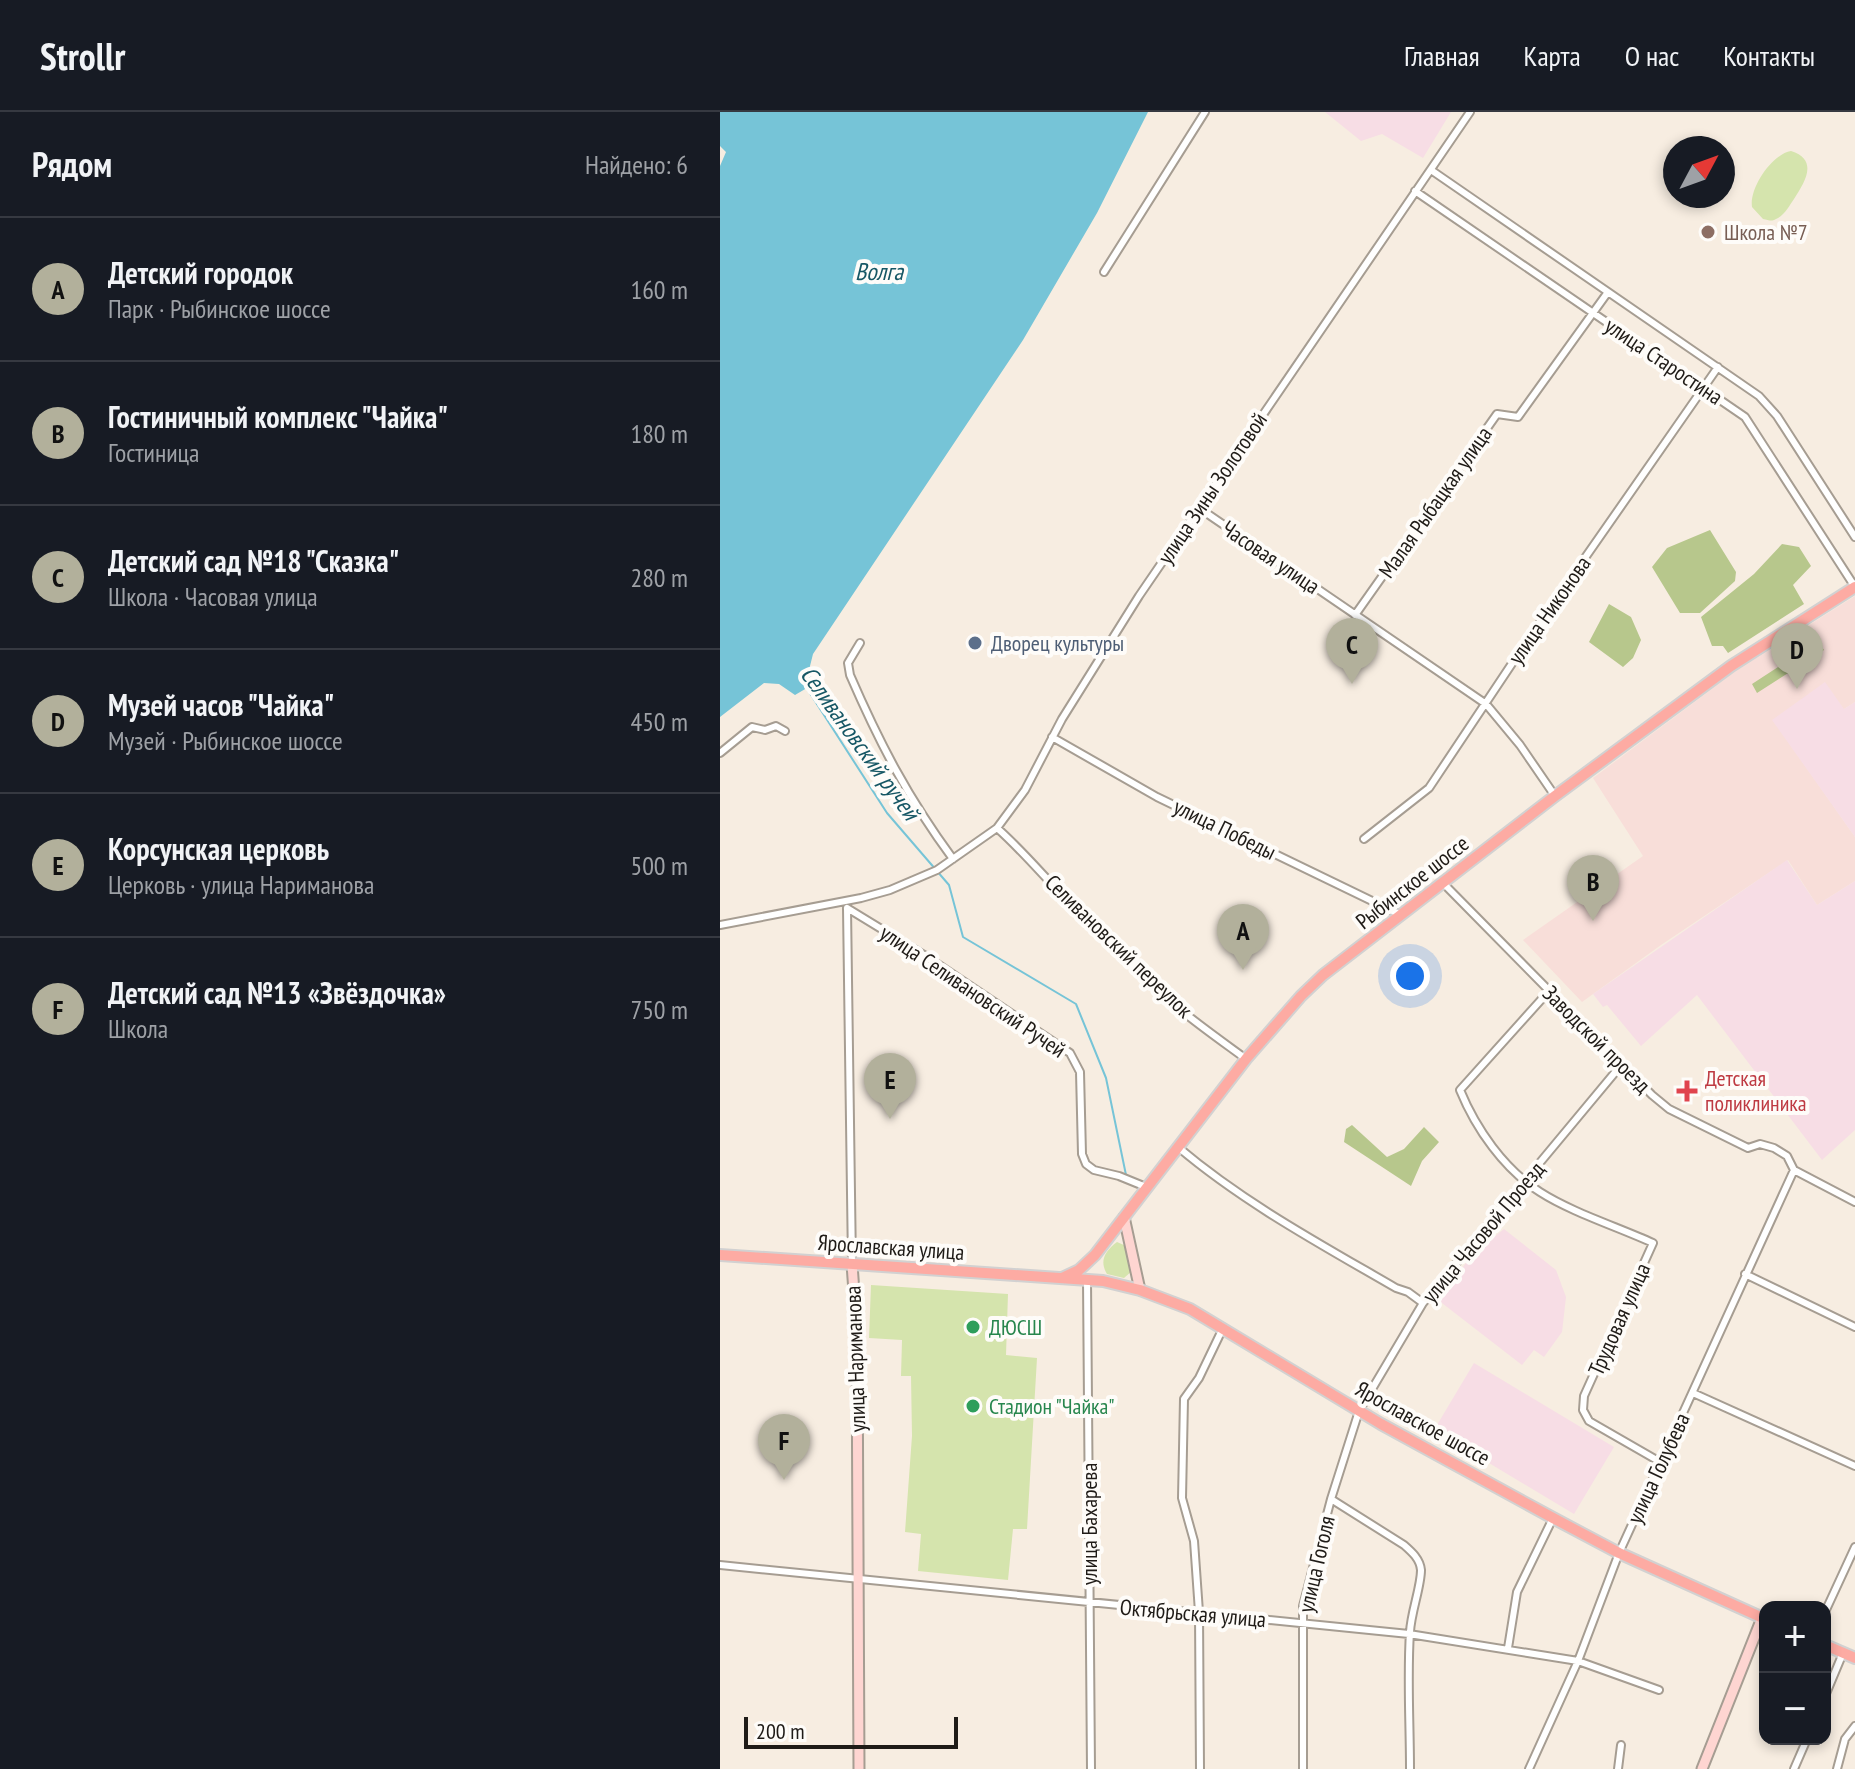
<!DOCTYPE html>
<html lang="ru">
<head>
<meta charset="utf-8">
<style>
  body { margin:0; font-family:"PT Sans Narrow",sans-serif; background:#242831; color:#f1f3f6 }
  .controls { position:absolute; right:24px; bottom:24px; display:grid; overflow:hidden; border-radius:16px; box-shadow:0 4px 12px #0003 }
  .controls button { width:72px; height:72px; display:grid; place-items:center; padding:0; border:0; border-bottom:2px solid #363941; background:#171b24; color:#f1f3f6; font:40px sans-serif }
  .compass { position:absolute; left:943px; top:24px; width:72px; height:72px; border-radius:50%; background:#171b24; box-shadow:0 4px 12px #0003; rotate:49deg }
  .scale { position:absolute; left:24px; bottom:20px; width:214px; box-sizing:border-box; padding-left:8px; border:4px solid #1f1b17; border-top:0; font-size:22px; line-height:28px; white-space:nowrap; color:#1f1b17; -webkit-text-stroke:6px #fefcf9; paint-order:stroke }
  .you { position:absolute; left:690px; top:864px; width:28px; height:28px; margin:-20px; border:6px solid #fff; border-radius:50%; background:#1a73e8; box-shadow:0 0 0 12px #1a73e833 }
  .badge { display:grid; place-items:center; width:52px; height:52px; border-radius:50%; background:#b2b09b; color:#111; font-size:26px; font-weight:700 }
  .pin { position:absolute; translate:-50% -66px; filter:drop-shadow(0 2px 4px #0008) }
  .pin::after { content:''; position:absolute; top:42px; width:28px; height:24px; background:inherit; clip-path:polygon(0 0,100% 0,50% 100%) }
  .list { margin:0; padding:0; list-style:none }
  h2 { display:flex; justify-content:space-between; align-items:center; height:104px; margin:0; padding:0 32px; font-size:34px }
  h2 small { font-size:26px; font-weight:400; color:#9ea1a6 }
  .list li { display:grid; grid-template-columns:52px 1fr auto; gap:24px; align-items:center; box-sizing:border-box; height:144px; padding:0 32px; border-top:2px solid #363941 }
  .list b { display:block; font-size:30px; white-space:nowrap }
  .list p { margin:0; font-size:26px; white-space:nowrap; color:#9ea1a6 }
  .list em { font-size:26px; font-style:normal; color:#9ea1a6 }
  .map { position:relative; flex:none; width:1135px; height:1657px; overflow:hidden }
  header { display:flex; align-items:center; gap:48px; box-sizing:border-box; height:112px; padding:0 40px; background:#171b24; border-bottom:2px solid #363941 }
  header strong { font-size:38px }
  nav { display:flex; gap:44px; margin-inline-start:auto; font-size:28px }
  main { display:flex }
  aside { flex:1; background:#171b24 }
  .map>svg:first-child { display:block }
  .commercial { fill:#f8ded9 }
  .industrial { fill:#f7dde5 }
  .green { fill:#d5e4ad }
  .forest { fill:#b7c78c }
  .water { fill:#76c4d7 }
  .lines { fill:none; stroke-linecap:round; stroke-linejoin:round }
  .stream { stroke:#76c4d7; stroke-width:2 }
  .minor-casing { stroke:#a69d92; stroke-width:10 }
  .secondary-casing { stroke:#a69d92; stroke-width:13 }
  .primary-casing { stroke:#d2d1d1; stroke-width:14 }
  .minor { stroke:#fff; stroke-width:6 }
  .secondary { stroke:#fed5d1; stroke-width:9 }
  .primary { stroke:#fdaba3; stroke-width:10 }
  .education-dot { fill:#8d6e63; stroke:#fefcf9; stroke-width:3 }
  .service-dot { fill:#5c6f8a; stroke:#fefcf9; stroke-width:3 }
  .health-dot { fill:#e0444e; stroke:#fefcf9; stroke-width:3 }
  .leisure-dot { fill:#2e9e5b; stroke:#fefcf9; stroke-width:3 }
  .labels { text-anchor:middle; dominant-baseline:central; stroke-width:8; stroke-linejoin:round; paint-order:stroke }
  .education-label { font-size:22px; fill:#785e54; stroke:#fefcf9; text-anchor:start }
  .street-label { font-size:22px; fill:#1f1b17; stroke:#fefcf9 }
  .service-label { font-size:22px; fill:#4e5e75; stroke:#fefcf9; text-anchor:start }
  .health-label { font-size:22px; fill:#be3a42; stroke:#fefcf9; text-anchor:start }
  .leisure-label { font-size:22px; fill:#27864d; stroke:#fefcf9; text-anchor:start }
  .water-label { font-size:24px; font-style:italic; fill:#165765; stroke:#fefcf9 }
</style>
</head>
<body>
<header>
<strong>Strollr</strong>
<nav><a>Главная</a><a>Карта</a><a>О нас</a><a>Контакты</a></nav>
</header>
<main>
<aside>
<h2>Рядом<small>Найдено: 6</small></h2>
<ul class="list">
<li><span class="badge">A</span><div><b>Детский городок</b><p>Парк · Рыбинское шоссе</p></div><em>160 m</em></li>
<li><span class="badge">B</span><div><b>Гостиничный комплекс &quot;Чайка&quot;</b><p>Гостиница</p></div><em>180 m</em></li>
<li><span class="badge">C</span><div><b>Детский сад №18 &quot;Сказка&quot;</b><p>Школа · Часовая улица</p></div><em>280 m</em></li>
<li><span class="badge">D</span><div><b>Музей часов &quot;Чайка&quot;</b><p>Музей · Рыбинское шоссе</p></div><em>450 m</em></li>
<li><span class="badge">E</span><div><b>Корсунская церковь</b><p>Церковь · улица Нариманова</p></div><em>500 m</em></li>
<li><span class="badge">F</span><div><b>Детский сад №13 «Звёздочка»</b><p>Школа</p></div><em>750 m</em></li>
</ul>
</aside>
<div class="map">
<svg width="1135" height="1657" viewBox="0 0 1135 1657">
  <rect width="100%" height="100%" fill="#f7ede1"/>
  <!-- commercial -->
  <path class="commercial" d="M1135 484V590L1124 597 1053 608 1135 725V769L1097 793 1068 748 941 833 862 890 803 828 923 744 873 666 1016 559Z"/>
  <!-- industrial -->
  <path class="industrial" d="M605 0H731L703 46 662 22 641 29Z
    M1105 570 1124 597 1135 590V725L1052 608Z
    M1067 748 1097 793 1135 769V1018L1102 1048 977 883 921 934 887 893 883 895 873 882Z
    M784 1117 836 1158 846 1185 842 1220 824 1245 814 1238 802 1253 718 1188 752 1143Z
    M754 1251 894 1335 854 1402 714 1318Z"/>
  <!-- green -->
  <path class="green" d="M1071 39C1099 48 1085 70 1074 87 1069 94 1065 103 1056 107 1051 110 1049 108 1043 107L1032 95C1029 76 1052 42 1071 39Z
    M397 1130 406 1134 412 1159 404 1166 387 1162C379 1149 385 1139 397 1130Z
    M151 1173 288 1182 286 1243 317 1246 307 1417H293L288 1468 198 1459 201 1422 185 1420 192 1324 191 1264H181L182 1228 149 1226Z"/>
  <!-- forest -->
  <path class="forest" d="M990 418 1016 460 1015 469 980 501H960L932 455 947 436Z
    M1062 432 1079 435 1091 454 1073 473 1084 492 1008 541 1003 534H992L981 505 1034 462Z
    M889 492 911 505 921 528 913 546 903 555 869 530Z
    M1098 529 1104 538 1037 581 1032 572Z
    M632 1013 667 1045 684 1037 704 1015 719 1030 702 1049 691 1074 624 1030 626 1017Z"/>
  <!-- water -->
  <path class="water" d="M0 0H428L377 101 303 228 93 542 90 554 92 573 75 583 59 572 44 571 0 605V54L6 40 0 34Z"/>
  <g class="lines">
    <!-- stream -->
    <path class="stream" d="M86 575 167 701 229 773 243 825 356 892 386 966 406 1063"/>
    <!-- minor casing -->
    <g class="minor-casing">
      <path id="minor" d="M711 58 1039 284 1057 304 1135 425
        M695 79 1025 305 1135 475
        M384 160 485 0
        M479 396 766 592 800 633 835 684
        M635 503 777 302 798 305 888 180
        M140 531 128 551 130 563C160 632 188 686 233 747
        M332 625 437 685 681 803
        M0 641 32 615 45 618 56 614 65 619
        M277 716C303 739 325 766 350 791 373 813 394 833 416 856 447 891 488 919 526 947
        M644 727 709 676 807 529 998 255
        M723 771 932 983 949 997 1028 1036 1040 1032 1054 1036 1067 1044 1074 1058 1135 1090
        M127 796 204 843 350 941 360 960 362 1042 366 1052 374 1058 399 1064 426 1075
        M127 796 132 1152
        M0 813 141 786 170 778 217 758 277 716 305 678 342 607 419 484 750 0
        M829 879 740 978C756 1017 784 1057 820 1080 851 1100 898 1115 933 1131L864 1284 863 1298 869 1309 942 1351
        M458 1035C524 1091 602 1133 676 1176L688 1180 703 1191
        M1025 1162 1135 1215
        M367 1168 371 1657
        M973 1281 1135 1354
        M611 1387 684 1433C692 1440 700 1447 701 1458 701 1475 691 1500 690 1520 687 1565 690 1611 690 1657
        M0 1453 689 1522 858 1549 939 1578
        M1105 1500 1135 1435
        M788 1536 797 1480 833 1406
        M1105 1584 1123 1541
        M480 1657 479 1500 474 1429 462 1386 464 1287 479 1266 503 1216
        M583 1657V1494L611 1387 639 1299 703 1191 902 952
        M809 1657 858 1549 899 1441 1074 1058
        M898 1657 901 1633
        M1074 1657 1087 1627
        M1117 1657 1125 1627 1135 1614"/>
    </g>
    <!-- secondary casing -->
    <g class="secondary-casing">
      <path id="secondary" d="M404 1105 420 1178
        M132 1152 137 1222 139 1657
        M982 1657 1042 1506"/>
    </g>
    <!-- primary casing -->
    <g class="primary-casing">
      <path id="primary" d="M0 1143 383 1169 420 1178 470 1197 661 1312 833 1406 899 1441 1045 1507
        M342 1166 359 1158 375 1143 526 947 581 884 603 863 835 684 1011 554 1135 475
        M1105 1533 1135 1546"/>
    </g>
    <!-- minor -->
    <use href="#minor" class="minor"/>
    <!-- secondary -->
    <use href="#secondary" class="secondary"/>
    <!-- primary -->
    <use href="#primary" class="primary"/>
  </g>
  <!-- markers -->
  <circle class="education-dot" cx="988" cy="120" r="8"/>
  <circle class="service-dot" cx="255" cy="531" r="8"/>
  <path class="health-dot" d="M963 967h8v8h8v8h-8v8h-8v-8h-8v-8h8z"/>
  <g class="leisure-dot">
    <circle cx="253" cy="1215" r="8"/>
    <circle cx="253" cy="1294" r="8"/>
  </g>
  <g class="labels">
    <!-- education labels -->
    <g class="education-label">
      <text x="1004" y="120">Школа №7</text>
    </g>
    <!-- street labels -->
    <g class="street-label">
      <text transform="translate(944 249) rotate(34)">улица Старостина</text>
      <text transform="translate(492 376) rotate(-56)">улица Зины Золотовой</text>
      <text transform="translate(715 390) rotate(-55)">Малая Рыбацкая улица</text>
      <text transform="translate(551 445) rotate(34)">Часовая улица</text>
      <text transform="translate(829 498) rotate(-55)">улица Никонова</text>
      <text transform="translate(505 717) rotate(26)">улица Победы</text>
      <text transform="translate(692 770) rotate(-38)">Рыбинское шоссе</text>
      <text transform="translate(399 834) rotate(44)">Селивановский переулок</text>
      <text transform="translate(253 879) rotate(34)">улица Селивановский Ручей</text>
      <text transform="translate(877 927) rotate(45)">Заводской проезд</text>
      <text transform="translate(763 1120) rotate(-50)">улица Часовой Проезд</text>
      <text transform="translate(171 1135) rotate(4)">Ярославская улица</text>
      <text transform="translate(899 1207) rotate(-66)">Трудовая улица</text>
      <text transform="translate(135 1247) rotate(-92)">улица Нариманова</text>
      <text transform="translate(703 1311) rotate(29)">Ярославское шоссе</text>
      <text transform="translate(938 1356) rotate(-65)">улица Голубева</text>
      <text transform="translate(369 1412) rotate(-90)">улица Бахарева</text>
      <text transform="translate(596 1452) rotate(-77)">улица Гоголя</text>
      <text transform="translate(473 1501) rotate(5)">Октябрьская улица</text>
    </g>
    <!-- service labels -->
    <g class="service-label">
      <text x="271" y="531">Дворец культуры</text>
    </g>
    <!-- health labels -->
    <g class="health-label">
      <text x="985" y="966">Детская<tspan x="985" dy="25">поликлиника</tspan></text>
    </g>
    <!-- leisure labels -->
    <g class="leisure-label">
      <text x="269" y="1215">ДЮСШ</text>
      <text x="269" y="1294">Стадион "Чайка"</text>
    </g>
    <!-- water labels -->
    <g class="water-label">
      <text x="159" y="159">Волга</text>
      <text transform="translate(140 631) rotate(54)">Селивановский ручей</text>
    </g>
  </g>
</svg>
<div class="controls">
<button>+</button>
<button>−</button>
</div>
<svg class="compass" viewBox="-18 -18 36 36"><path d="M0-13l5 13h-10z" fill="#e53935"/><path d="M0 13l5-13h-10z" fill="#9ea1a6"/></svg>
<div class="scale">200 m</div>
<div class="you"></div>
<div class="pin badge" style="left:523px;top:858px">A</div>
<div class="pin badge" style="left:873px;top:809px">B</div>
<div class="pin badge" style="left:632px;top:572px">C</div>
<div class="pin badge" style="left:1077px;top:577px">D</div>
<div class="pin badge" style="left:170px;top:1007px">E</div>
<div class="pin badge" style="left:64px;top:1368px">F</div>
</div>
</main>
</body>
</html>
